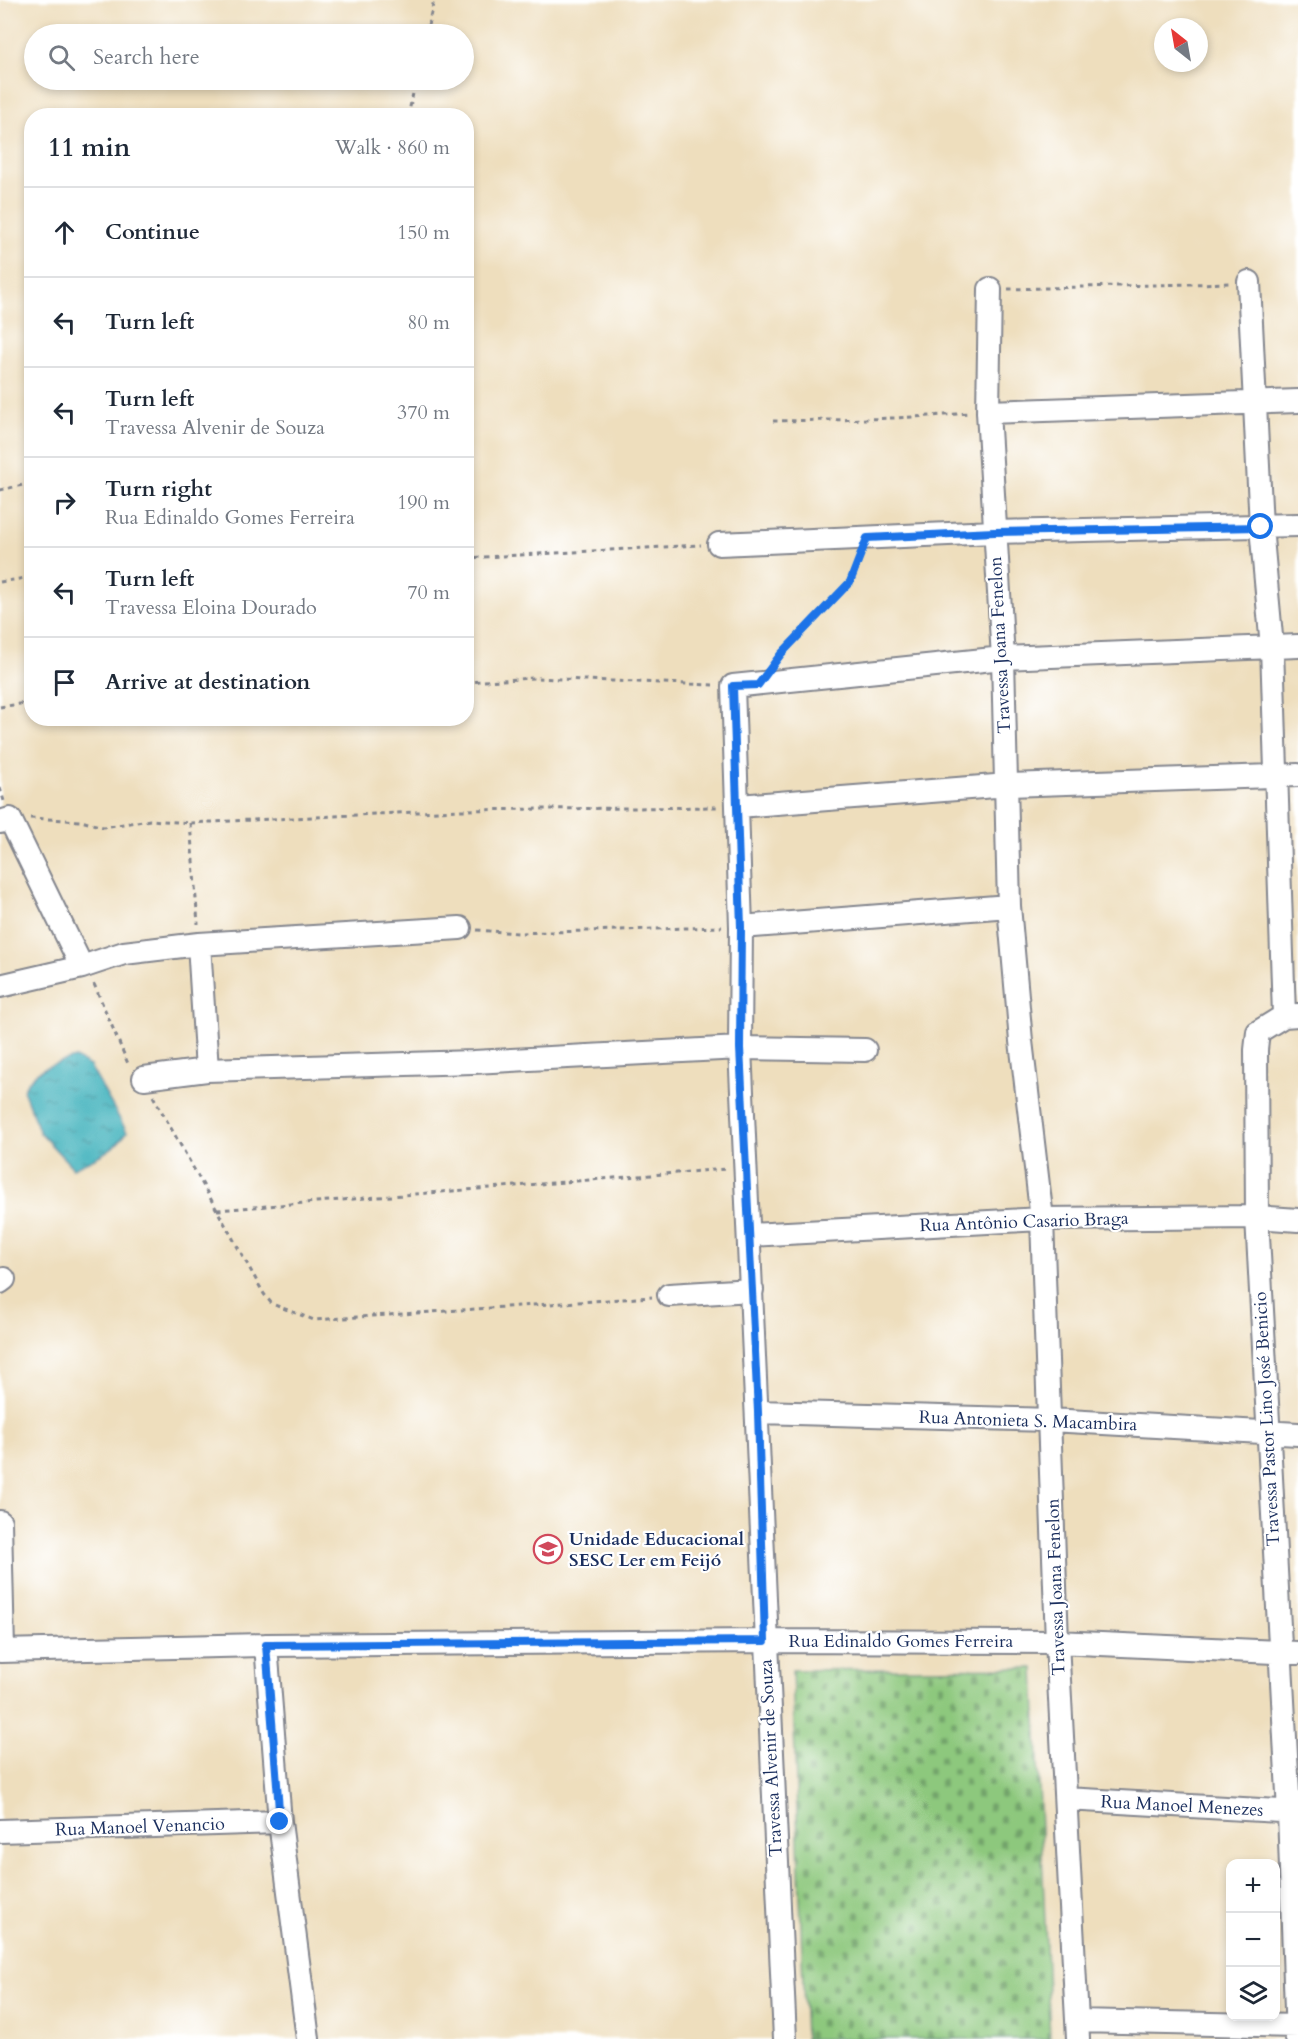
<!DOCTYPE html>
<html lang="en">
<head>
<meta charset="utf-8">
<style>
  body { margin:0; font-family:Cardo,serif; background:#f2f2f3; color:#1f2937 }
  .controls { position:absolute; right:18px; bottom:18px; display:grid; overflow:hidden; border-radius:12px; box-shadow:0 3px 9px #0003 }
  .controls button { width:54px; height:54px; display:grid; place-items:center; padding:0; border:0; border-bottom:2px solid #e0e1e3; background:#fff; color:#1f2937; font:30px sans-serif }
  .compass { position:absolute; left:1154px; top:18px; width:54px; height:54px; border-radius:50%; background:#fff; box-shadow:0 3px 9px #0003; rotate:329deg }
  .stop { position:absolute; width:18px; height:18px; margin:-14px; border:4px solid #1a73e8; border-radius:50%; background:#fff }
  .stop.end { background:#1a73e8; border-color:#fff; box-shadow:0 2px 6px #0008 }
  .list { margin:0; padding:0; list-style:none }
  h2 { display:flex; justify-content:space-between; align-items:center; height:78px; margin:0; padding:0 24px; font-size:26px }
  h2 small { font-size:20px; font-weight:400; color:#747a83 }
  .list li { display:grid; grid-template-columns:39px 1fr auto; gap:18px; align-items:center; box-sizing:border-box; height:90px; padding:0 24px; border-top:2px solid #e0e1e3 }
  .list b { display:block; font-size:22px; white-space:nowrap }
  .list p { margin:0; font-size:20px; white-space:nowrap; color:#747a83 }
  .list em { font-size:20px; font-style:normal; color:#747a83 }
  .icon { flex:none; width:33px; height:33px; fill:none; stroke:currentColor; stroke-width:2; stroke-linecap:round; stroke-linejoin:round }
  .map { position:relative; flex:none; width:1298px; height:2039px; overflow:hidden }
  .search { position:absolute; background:#fff; box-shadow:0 3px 9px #0003; left:24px; top:24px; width:450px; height:66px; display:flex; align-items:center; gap:15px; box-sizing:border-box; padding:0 21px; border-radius:33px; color:#747a83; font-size:22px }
  .panel { position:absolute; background:#fff; box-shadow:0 3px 9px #0003; left:24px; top:108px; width:450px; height:618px; border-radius:24px }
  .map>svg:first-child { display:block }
  .cemetery { fill:url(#cemetery-stones); stroke:#547c6e; stroke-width:1.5 }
  .water { fill:url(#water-ripples); stroke:#30728e; stroke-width:1.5 }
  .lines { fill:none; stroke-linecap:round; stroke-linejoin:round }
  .minor-casing { stroke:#84868e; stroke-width:26 }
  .path { stroke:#84868e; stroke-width:3; stroke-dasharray:4.5 4.5; stroke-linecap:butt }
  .minor { stroke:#fff; stroke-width:22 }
  .route { stroke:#1a73e8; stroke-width:8 }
  .labels { text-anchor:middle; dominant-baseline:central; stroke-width:4.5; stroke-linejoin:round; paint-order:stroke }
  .street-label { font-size:18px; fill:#1b2f5e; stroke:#fff }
  .poi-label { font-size:18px; font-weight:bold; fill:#1b2f5e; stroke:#fff; text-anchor:start }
</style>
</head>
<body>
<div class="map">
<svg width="1298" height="2039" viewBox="0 0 1298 2039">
  <defs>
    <pattern id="cemetery-stones" width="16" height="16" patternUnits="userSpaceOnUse" patternTransform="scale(1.5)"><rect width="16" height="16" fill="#8dc87d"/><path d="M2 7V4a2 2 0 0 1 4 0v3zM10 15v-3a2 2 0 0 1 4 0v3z" fill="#72a36a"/></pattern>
    <pattern id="water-ripples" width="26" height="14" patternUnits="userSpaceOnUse" patternTransform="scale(1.5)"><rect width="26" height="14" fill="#45b4be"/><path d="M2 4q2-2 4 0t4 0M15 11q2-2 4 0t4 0" fill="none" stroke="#39939e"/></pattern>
  </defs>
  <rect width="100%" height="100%" fill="#fff"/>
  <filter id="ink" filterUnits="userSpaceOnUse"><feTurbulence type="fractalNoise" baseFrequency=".0167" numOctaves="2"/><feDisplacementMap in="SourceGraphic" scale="12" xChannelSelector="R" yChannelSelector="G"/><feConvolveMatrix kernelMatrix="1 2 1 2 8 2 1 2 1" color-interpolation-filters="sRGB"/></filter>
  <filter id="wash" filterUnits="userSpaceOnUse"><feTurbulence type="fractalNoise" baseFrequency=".008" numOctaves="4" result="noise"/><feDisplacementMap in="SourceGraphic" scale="24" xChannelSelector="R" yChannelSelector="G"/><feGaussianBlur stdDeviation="1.35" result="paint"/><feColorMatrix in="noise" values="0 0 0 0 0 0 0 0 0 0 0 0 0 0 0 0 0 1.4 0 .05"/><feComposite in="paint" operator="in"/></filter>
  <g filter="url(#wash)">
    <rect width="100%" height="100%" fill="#eedebd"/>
    <!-- cemetery -->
    <path class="cemetery" d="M1034 1668 1050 2039H805L792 1670Z"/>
    <!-- water -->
    <path class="water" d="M75 1058 90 1066 127 1132C113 1152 95 1158 73 1168L40 1133 23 1090C34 1068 52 1064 75 1058Z"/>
  </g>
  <g filter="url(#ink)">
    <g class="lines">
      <!-- minor casing -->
      <g class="minor-casing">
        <path id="minor" d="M1249 282 1261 527 1272 647 1284 1016
          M990 289 988 412 1003 658 1009 906 1021 1041 1042 1219 1057 1642 1078 2039
          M988 412 1298 401
          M719 544 994 532 1298 525
          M738 806 1008 785 1298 775
          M0 822 10 819 82 967
          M741 927 1009 906
          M199 944 207 1070
          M0 986 82 967 124 953 199 944 460 928
          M144 1078 207 1070 473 1062 740 1048 865 1050
          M750 1235 1042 1219 1257 1217 1298 1220
          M0 1282 4 1279
          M669 1295 752 1290
          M758 1412 1050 1420 1298 1434
          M0 1522 3 1651
          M266 1645 280 1822 308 2039
          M0 1651 266 1645 766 1641 1057 1642 1298 1653
          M1066 1799 1298 1812
          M0 1831 280 1822
          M1077 2021 1298 2026
          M785 2039 740 1048 741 927 733 686 1003 658 1298 646
          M1297 2039 1289 1812 1257 1217 1256 1050 1258 1032 1284 1016 1298 1015"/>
      </g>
      <!-- path -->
      <path class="path" d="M426 34 434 0
        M408 116 416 80
        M1008 289 1229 283
        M773 421C838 420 903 419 968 413
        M0 490 32 483
        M466 558 701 545
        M0 582 32 577
        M775 662 850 582 860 556
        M466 682 535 678 713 685
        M0 707 32 702
        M0 788 4 801
        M30 818 81 821 103 827 150 820 190 823 459 810 718 807
        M190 823 198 924
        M477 930 518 933 722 927
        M94 984 129 1066
        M153 1096 264 1294 272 1304 314 1320 652 1297
        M217 1210 726 1169"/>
      <!-- minor -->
      <use href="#minor" class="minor"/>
    </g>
  </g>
  <g class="lines" filter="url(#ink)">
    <!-- route -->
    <path class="route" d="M280 1822 266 1645 765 1641 758 1412 740 1048 741 927 733 686 758 685 781 654 850 582 867 538 994 532 1261 527"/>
  </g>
  <!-- icons -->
  <defs>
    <g id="school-ring" transform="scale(1.5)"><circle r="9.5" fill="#fff" stroke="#d1495b" stroke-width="1.5"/><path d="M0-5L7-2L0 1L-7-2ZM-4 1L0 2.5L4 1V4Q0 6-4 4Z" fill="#d1495b"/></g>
  </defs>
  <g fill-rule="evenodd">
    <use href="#school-ring" x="548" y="1549"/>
  </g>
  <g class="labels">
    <!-- street labels -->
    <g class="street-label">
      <text transform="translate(1000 645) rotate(-93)">Travessa Joana Fenelon</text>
      <text transform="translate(1024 1222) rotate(-2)">Rua Antônio Casario Braga</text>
      <text transform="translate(1267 1419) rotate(-93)">Travessa Pastor Lino José Benicio</text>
      <text transform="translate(1028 1421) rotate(2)">Rua Antonieta S. Macambira</text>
      <text transform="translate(1056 1587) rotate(-92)">Travessa Joana Fenelon</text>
      <text x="901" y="1641">Rua Edinaldo Gomes Ferreira</text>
      <text transform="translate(771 1758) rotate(-93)">Travessa Alvenir de Souza</text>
      <text transform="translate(1182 1806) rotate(3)">Rua Manoel Menezes</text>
      <text transform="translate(140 1827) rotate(-2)">Rua Manoel Venancio</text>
    </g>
    <!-- poi labels -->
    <g class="poi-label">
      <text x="569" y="1539">Unidade Educacional<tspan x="569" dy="21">SESC Ler em Feijó</tspan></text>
    </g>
  </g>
</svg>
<div class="controls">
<button>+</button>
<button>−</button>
<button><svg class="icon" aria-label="layers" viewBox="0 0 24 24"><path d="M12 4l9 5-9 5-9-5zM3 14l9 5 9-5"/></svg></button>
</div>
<svg class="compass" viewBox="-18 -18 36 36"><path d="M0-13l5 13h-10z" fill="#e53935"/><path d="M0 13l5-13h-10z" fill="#747a83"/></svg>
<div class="stop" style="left:1261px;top:527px"></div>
<div class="stop end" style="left:280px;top:1822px"></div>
<div class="search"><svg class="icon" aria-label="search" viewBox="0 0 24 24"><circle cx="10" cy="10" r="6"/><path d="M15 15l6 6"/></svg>Search here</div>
<section class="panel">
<h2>11 min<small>Walk · 860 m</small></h2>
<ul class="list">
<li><svg class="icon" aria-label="ahead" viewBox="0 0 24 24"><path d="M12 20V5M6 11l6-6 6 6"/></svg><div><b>Continue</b></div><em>150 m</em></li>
<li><svg class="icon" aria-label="left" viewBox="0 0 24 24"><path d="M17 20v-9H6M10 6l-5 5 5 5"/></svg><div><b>Turn left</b></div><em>80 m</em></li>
<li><svg class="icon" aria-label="left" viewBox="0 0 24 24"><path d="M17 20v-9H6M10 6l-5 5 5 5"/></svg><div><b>Turn left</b><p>Travessa Alvenir de Souza</p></div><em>370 m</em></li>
<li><svg class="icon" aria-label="right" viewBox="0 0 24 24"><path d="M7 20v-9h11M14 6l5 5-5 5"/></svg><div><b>Turn right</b><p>Rua Edinaldo Gomes Ferreira</p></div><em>190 m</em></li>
<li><svg class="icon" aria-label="left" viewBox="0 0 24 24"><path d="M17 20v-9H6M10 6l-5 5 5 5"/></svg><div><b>Turn left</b><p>Travessa Eloina Dourado</p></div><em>70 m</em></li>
<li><svg class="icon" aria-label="arrive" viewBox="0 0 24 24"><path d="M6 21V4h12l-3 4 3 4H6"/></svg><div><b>Arrive at destination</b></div></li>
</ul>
</section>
</div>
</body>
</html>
